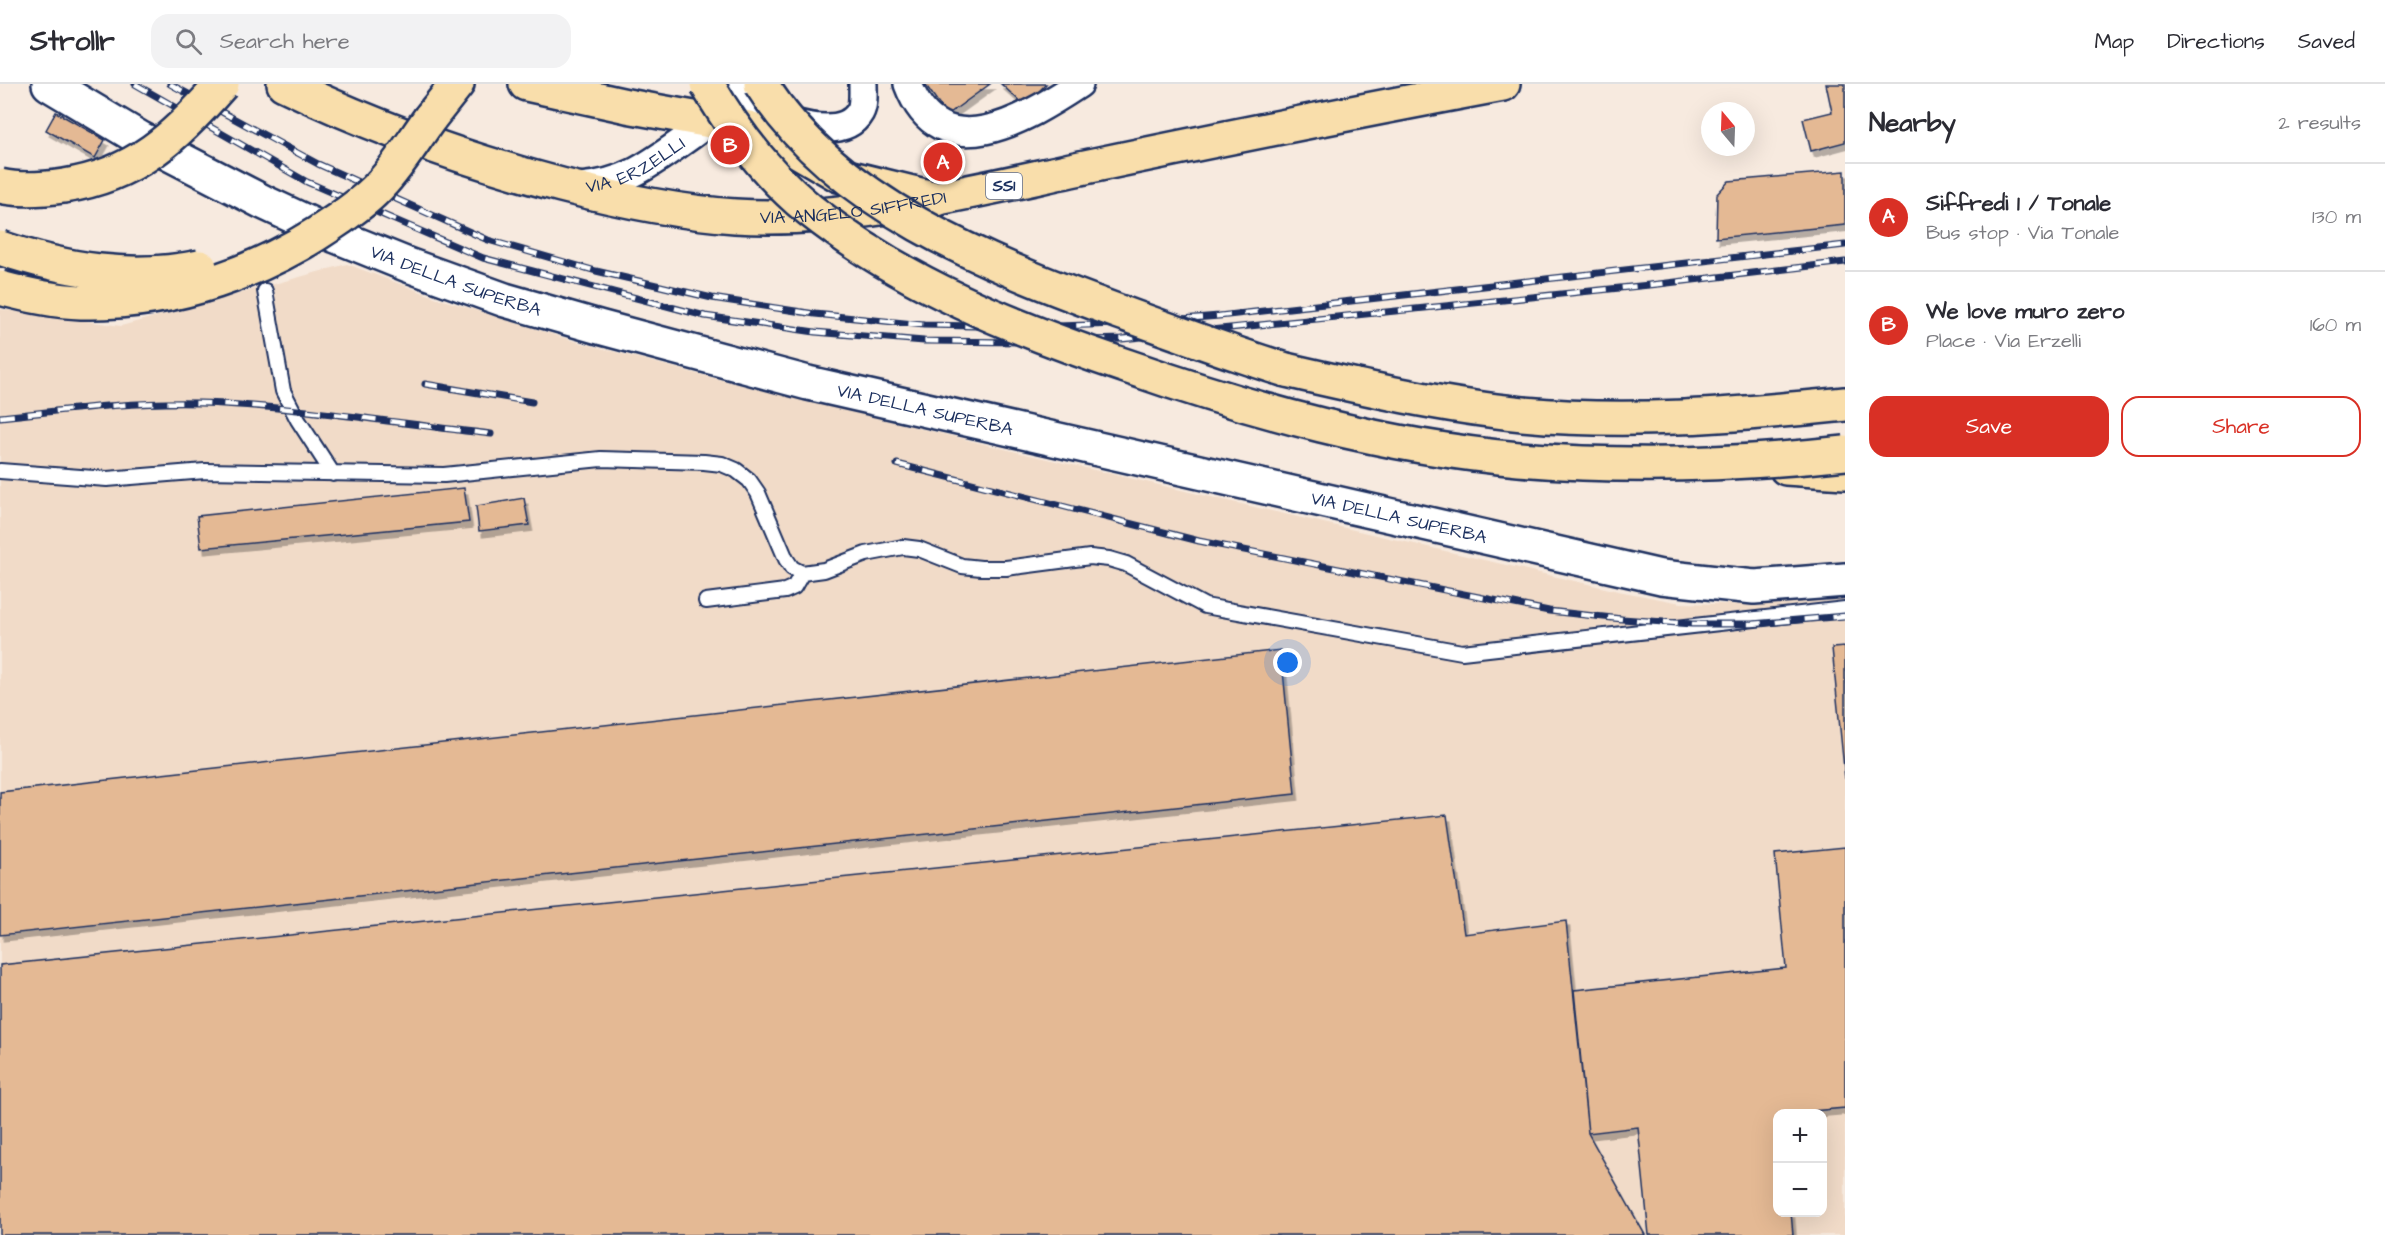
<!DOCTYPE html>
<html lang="en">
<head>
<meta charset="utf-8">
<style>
  body { margin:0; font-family:"Architects Daughter",sans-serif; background:#f2f2f3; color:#2b2b33 }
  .controls { position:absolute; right:18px; bottom:18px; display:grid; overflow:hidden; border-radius:12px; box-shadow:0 6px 24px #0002 }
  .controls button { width:54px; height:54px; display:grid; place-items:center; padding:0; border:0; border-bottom:2px solid #e1e1e2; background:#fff; color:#2b2b33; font:30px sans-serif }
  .compass { position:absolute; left:1701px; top:18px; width:54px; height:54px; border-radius:50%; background:#fff; box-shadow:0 6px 24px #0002; rotate:341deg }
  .you { position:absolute; left:1288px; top:579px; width:21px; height:21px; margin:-15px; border:4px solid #fff; border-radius:50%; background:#1a73e8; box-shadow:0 0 0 9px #1a73e833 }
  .badge { display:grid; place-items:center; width:39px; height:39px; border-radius:50%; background:#d93025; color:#fff; font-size:20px; font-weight:700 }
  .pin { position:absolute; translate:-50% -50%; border:3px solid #fff; box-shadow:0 2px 6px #0006 }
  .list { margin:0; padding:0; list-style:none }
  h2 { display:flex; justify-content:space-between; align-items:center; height:78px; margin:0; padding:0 24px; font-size:26px }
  h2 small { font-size:20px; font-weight:400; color:#7c7c81 }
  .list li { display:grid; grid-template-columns:39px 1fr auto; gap:18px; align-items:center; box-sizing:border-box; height:108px; padding:0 24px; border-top:2px solid #e1e1e2 }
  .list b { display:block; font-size:22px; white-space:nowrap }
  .list p { margin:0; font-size:20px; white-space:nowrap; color:#7c7c81 }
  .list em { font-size:20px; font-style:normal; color:#7c7c81 }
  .actions { display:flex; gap:12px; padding:18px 24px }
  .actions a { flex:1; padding:14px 0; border:2px solid #d93025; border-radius:18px; text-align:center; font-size:21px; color:#d93025 }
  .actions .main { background:#d93025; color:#fff }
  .icon { flex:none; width:33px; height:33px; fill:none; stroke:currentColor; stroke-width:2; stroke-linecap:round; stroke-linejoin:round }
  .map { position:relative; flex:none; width:1845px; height:1151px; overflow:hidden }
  header { display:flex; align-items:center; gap:36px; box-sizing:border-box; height:84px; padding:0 30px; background:#fff; border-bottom:2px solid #e1e1e2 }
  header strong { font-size:28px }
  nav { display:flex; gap:33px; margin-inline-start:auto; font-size:21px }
  .search { width:420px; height:54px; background:#f2f2f3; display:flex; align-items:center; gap:15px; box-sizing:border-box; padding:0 21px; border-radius:18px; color:#7c7c81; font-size:22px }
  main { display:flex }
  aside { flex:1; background:#fff }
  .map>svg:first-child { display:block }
  .built { fill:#f1dbc8; fill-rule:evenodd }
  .building { fill:#e4b994; stroke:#1b2f5e; stroke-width:1.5; filter:url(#shadow) }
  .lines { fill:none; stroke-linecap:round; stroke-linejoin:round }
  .lane-casing { stroke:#1b2f5e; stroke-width:18 }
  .street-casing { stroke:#1b2f5e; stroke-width:32 }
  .secondary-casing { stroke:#1b2f5e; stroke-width:38 }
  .primary-casing { stroke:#1b2f5e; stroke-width:38 }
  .highway-casing { stroke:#1b2f5e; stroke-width:38 }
  .lane { stroke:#fff; stroke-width:14 }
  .street { stroke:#fff; stroke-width:27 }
  .secondary { stroke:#fff; stroke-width:33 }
  .primary { stroke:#f9deab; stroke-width:33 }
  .highway { stroke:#f9deab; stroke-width:33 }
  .rail-casing { stroke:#1b2f5e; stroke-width:7 }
  .rail { stroke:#fff; stroke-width:4.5; stroke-dasharray:14; stroke-linecap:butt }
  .highway-bridge-casing { stroke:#1b2f5e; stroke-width:38; stroke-linecap:butt }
  .highway-bridge { stroke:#f9deab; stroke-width:33 }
  .labels { text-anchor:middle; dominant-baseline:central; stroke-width:4.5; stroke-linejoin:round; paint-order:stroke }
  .shield { fill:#fff; stroke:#5f6d8e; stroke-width:1.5 }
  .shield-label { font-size:16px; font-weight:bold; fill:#1b2f5e }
  .street-label { font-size:18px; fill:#1b2f5e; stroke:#fff }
</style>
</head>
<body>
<header>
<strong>Strollr</strong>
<div class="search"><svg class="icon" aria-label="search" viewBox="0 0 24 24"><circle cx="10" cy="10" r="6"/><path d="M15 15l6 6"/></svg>Search here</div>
<nav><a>Map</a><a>Directions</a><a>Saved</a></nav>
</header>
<main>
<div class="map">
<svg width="1845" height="1151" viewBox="0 0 1845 1151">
  <defs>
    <filter id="shadow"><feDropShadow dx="3.5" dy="6" stdDeviation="0" flood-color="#0004"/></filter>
  </defs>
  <rect width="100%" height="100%" fill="#f7eadf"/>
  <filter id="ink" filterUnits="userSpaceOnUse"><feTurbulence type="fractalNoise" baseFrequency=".0167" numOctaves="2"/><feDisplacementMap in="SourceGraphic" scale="12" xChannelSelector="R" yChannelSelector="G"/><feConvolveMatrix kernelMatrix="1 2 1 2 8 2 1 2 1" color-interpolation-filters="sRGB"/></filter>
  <g filter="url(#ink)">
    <!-- built -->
    <path class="built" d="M347 180 440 215 574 257 705 292 1021 369 1618 507 1681 519 1756 521 1845 510V1151H0V225L121 242ZM1778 1030H1822V1128H1778Z"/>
    <!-- building -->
    <path class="building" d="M925 0H990L947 31Z
      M1001 0H1046L1025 22Z
      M1826 0H1845V58L1811 67 1803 35 1832 28Z
      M56 28 105 56 95 74 46 46Z
      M1845 87V141L1716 154 1717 110 1729 97Z
      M464 404 469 438 201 464 197 432Z
      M524 414 529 441 479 447 476 422Z
      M1845 563V695L1832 564Z
      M1281 566 1295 710 0 851V708Z
      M1447 731 1464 850 1566 837 1588 1049 1645 1151H0V881Z
      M1845 763V1024L1778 1030V1128H1791L1793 1151H1649L1638 1043 1588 1049 1574 906 1786 884 1775 770Z"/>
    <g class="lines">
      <!-- lane casing -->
      <g class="lane-casing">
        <path id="lane" d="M265 207 283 307 298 336 333 390
          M0 387 107 395 205 387 444 391 601 375 704 378 722 380 736 386 749 396 758 409 786 475 792 484 802 489
          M706 517 785 507 794 503 802 489 824 486 866 470 903 463 919 465 962 482 981 484H1006L1090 473 1109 475 1126 480 1205 522 1462 568 1845 525"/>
      </g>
      <!-- street casing -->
      <g class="street-casing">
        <g id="street">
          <path d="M908 0C940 87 1026 35 1079 0"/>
          <path d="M732 17C760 28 839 65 860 28 864 21 863 8 863 0"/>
          <path id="s1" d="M580 103C624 99 645 84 680 59 706 41 725 27 744 0"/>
        </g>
      </g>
      <!-- secondary casing -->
      <g class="secondary-casing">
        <g id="secondary">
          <path id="s2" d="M49 0 141 55 263 118 336 152 408 181 505 216 599 243 808 299 1661 493 1754 503 1845 496"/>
        </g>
      </g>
      <!-- primary casing -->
      <g class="primary-casing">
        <g id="primary">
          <path id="s3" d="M284 0C373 43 466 76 561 101 619 116 675 128 735 132 844 139 964 109 1071 86 1214 56 1359 27 1503 0"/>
        </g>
      </g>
      <!-- highway casing -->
      <g class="highway-casing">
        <path id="highway" d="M526 0 627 22 749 44 774 53 839 91 937 115
          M430 34 457 0
          M1286 286C1364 304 1443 322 1523 330 1630 340 1738 331 1845 320
          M1786 384 1845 388"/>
      </g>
      <!-- lane -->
      <use href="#lane" class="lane"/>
      <!-- street -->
      <use href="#street" class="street"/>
      <!-- secondary -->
      <use href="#secondary" class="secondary"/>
      <!-- primary -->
      <use href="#primary" class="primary"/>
      <!-- highway -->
      <use href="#highway" class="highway"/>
      <!-- rail casing -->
      <g class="rail-casing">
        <path id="rail" d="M135 0 307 98 483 174 705 232 815 248 924 257 1024 258 1122 255 1659 200 1845 178
          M170 0 318 80 488 156 596 187 712 214 815 230 924 241 1025 243 1120 240 1219 232 1845 161
          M425 300 532 318
          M0 333C66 326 134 317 200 319 298 322 394 339 491 350
          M897 380 1199 457 1549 527 1622 535 1692 540H1752L1845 532"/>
      </g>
      <!-- rail -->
      <use href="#rail" class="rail"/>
      <!-- highway-bridge casing -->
      <g class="highway-bridge-casing">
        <path id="highway-bridge" d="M707 0C734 47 767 91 810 126 903 200 1016 245 1129 283 1255 327 1385 363 1519 375 1627 384 1737 381 1845 369
          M761 0C835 119 988 180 1114 226 1172 247 1228 268 1286 286
          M0 102C21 107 43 105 64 102 136 91 176 53 222 0
          M0 164C66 186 131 197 200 183
          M0 204C26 211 54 217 81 218 173 220 264 188 339 135 353 125 369 114 381 100 399 81 414 56 430 34"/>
      </g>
      <!-- highway-bridge -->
      <use href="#highway-bridge" class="highway-bridge"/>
    </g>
  </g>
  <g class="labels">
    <!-- shield labels -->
    <rect class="shield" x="986" y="89" width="36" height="26" rx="4.5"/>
    <g class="shield-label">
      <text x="1004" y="102">SS1</text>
    </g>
    <!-- street labels -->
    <g class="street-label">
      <text stroke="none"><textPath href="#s1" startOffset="60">VIA ERZELLI</textPath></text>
      <text stroke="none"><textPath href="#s3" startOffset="591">VIA ANGELO SIFFREDI</textPath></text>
      <text stroke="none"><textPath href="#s2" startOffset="453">VIA DELLA SUPERBA</textPath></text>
      <text stroke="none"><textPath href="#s2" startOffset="940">VIA DELLA SUPERBA</textPath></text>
      <text stroke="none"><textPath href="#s2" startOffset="1426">VIA DELLA SUPERBA</textPath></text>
    </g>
  </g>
</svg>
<div class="controls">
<button>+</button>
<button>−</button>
</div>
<svg class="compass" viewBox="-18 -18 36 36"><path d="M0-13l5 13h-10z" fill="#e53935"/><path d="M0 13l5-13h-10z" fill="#7c7c81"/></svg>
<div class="you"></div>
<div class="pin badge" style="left:943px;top:78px">A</div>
<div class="pin badge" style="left:730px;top:61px">B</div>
</div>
<aside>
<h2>Nearby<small>2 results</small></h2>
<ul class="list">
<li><span class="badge">A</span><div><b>Siffredi 1 / Tonale</b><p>Bus stop · Via Tonale</p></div><em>130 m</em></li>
<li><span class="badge">B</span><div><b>We love muro zero</b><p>Place · Via Erzelli</p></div><em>160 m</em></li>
</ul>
<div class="actions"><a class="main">Save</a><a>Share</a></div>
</aside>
</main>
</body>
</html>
